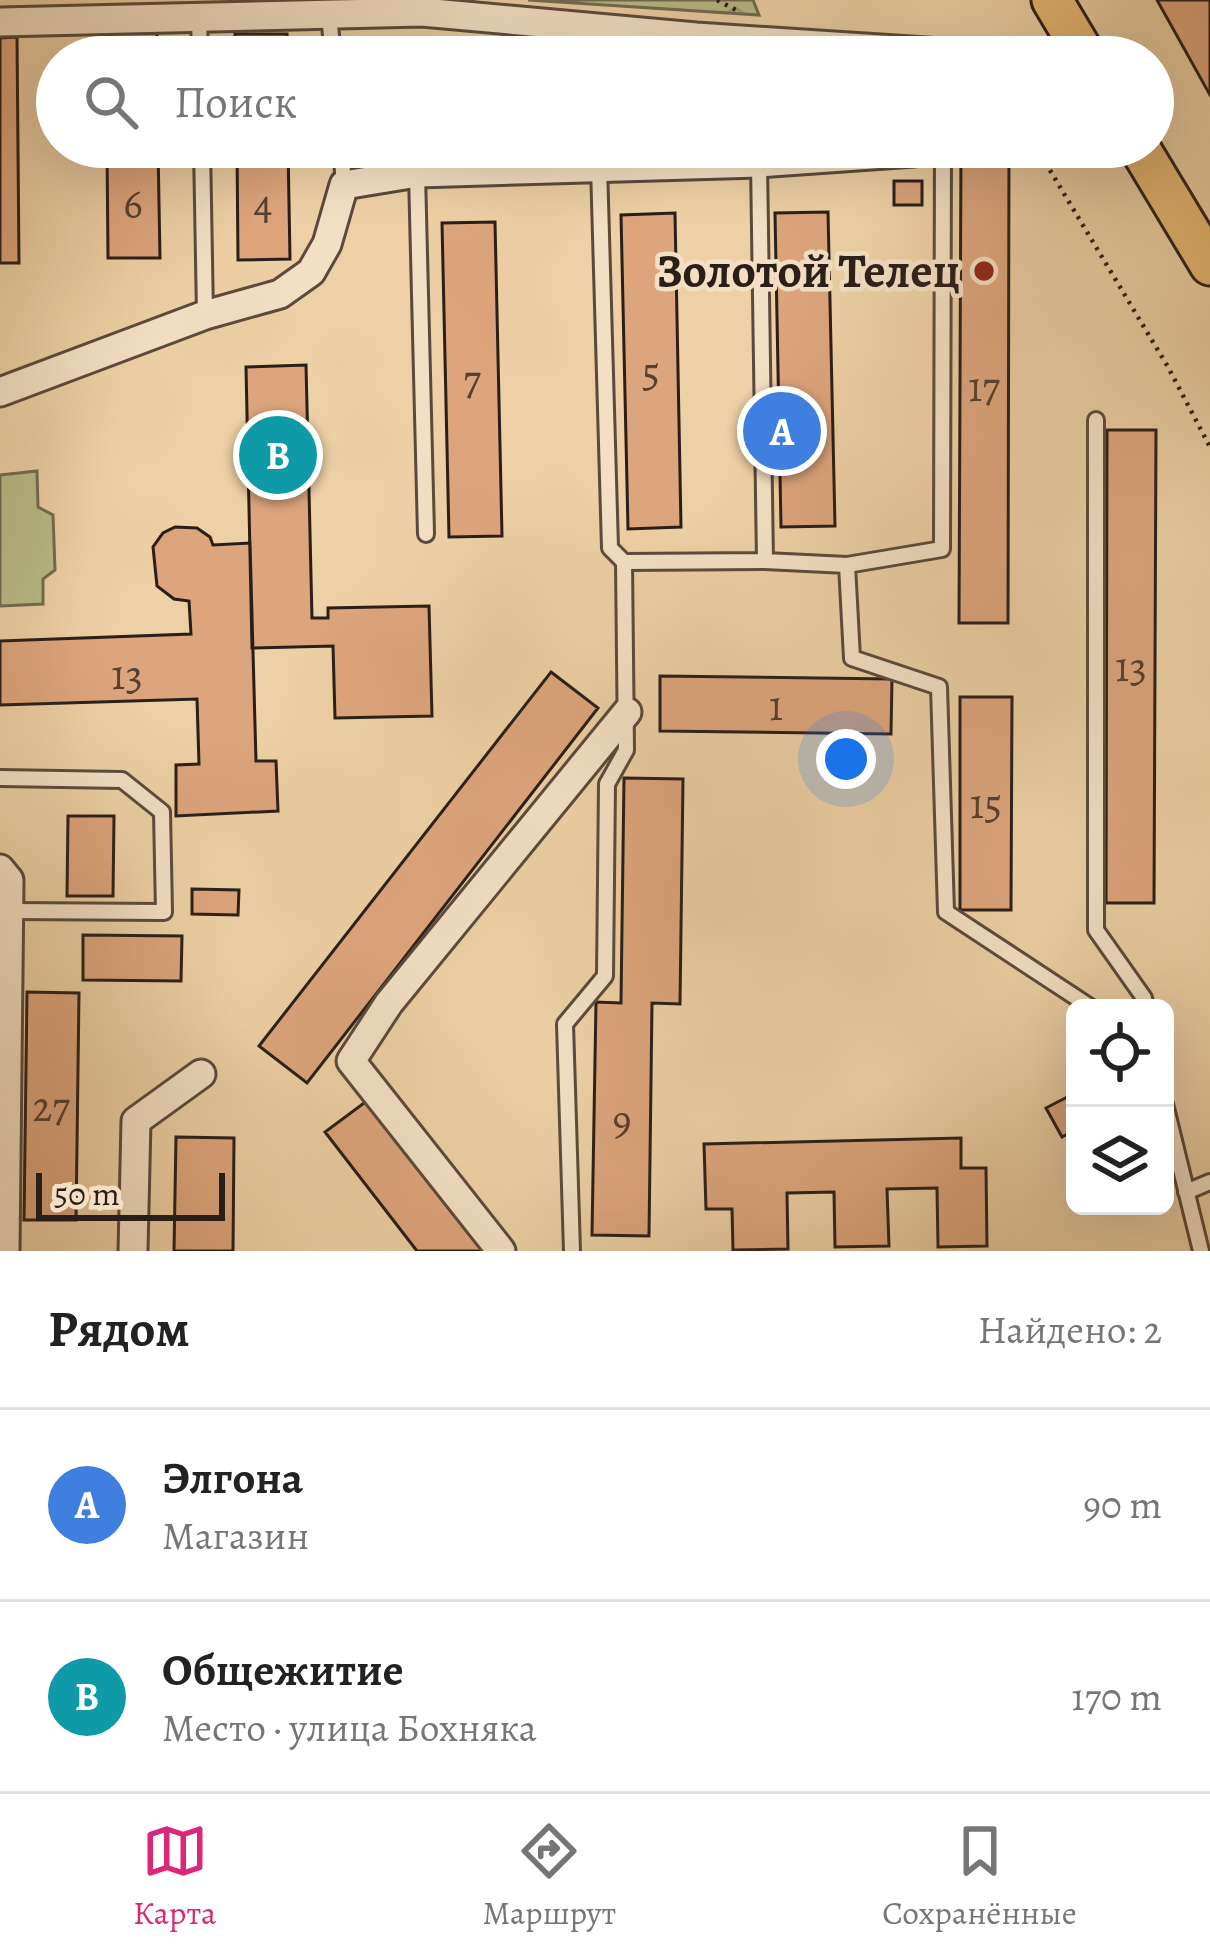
<!DOCTYPE html>
<html lang="ru">
<head>
<meta charset="utf-8">
<style>
  body { margin:0; font-family:Alegreya,serif; background:#f2f2f2; color:#222 }
  .controls { position:absolute; right:36px; bottom:36px; display:grid; overflow:hidden; border-radius:18px; box-shadow:0 12px 48px #0002 }
  .controls button { width:108px; height:108px; display:grid; place-items:center; padding:0; border:0; border-bottom:3px solid #e0e0e0; background:#fff; color:#222; font:60px sans-serif }
  .scale { position:absolute; left:36px; bottom:30px; width:189px; box-sizing:border-box; padding-left:12px; border:6px solid #2a1e18; border-top:0; font-size:33px; line-height:42px; white-space:nowrap; color:#2a1e18; -webkit-text-stroke:9px #f3e0c4; paint-order:stroke }
  .you { position:absolute; left:846px; top:759px; width:42px; height:42px; margin:-30px; border:9px solid #fff; border-radius:50%; background:#1a73e8; box-shadow:0 0 0 18px #1a73e833 }
  .badge { display:grid; place-items:center; width:78px; height:78px; border-radius:50%; background:#db2777; color:#fff; font-size:39px; font-weight:700 }
  .pin { position:absolute; translate:-50% -50%; border:6px solid #fff; box-shadow:0 3px 12px #0006 }
  .list { margin:0; padding:0; list-style:none }
  h2 { display:flex; justify-content:space-between; align-items:center; height:156px; margin:0; padding:0 48px; font-size:51px }
  h2 small { font-size:39px; font-weight:400; color:#767676 }
  .list li { display:grid; grid-template-columns:78px 1fr auto; gap:36px; align-items:center; box-sizing:border-box; height:192px; padding:0 48px; border-top:3px solid #e0e0e0 }
  .list b { display:block; font-size:45px; white-space:nowrap }
  .list p { margin:0; font-size:39px; white-space:nowrap; color:#767676 }
  .list em { font-size:39px; font-style:normal; color:#767676 }
  .icon { flex:none; width:66px; height:66px; fill:none; stroke:currentColor; stroke-width:2; stroke-linecap:round; stroke-linejoin:round }
  .map { position:relative; flex:none; width:1210px; height:1251px; overflow:hidden }
  .search { position:absolute; background:#fff; box-shadow:0 12px 48px #0002; left:36px; right:36px; top:36px; height:132px; display:flex; align-items:center; gap:30px; box-sizing:border-box; padding:0 42px; border-radius:66px; color:#767676; font-size:45px }
  .sheet { height:540px; background:#fff }
  nav { display:flex; justify-content:space-around; align-items:center; box-sizing:border-box; height:168px; border-top:3px solid #e0e0e0; background:#fff; font-size:33px; color:#767676 }
  nav a { display:grid; justify-items:center; gap:6px }
  nav .on { color:#db2777 }
  .map>svg:first-child { display:block }
  .park { fill:url(#park-crowns); stroke:#716c50; stroke-width:3 }
  .pitch { fill:#b8bb87; stroke:#716c50; stroke-width:3 }
  .building { fill:#dda57d; stroke:#2a1e18; stroke-width:3 }
  .lines { fill:none; stroke-linecap:round; stroke-linejoin:round }
  .service-casing { stroke:#5b4a3b; stroke-width:20 }
  .minor-casing { stroke:#5b4a3b; stroke-width:33 }
  .primary-casing { stroke:#2a1e18; stroke-width:45 }
  .path { stroke:#2a1e18; stroke-width:4.5; stroke-dasharray:3 6; stroke-linecap:butt }
  .service { stroke:#f3e0c4; stroke-width:14 }
  .minor { stroke:#f3e0c4; stroke-width:27 }
  .primary { stroke:#e6b872; stroke-width:39 }
  .poi-dot { fill:#8f2418; stroke:#f3e0c4; stroke-width:4.5 }
  .labels { text-anchor:middle; dominant-baseline:central; stroke-width:9; stroke-linejoin:round; paint-order:stroke }
  .number-label { font-size:42px; fill:#574031 }
  .poi-label { font-size:48px; font-weight:bold; fill:#2a1e18; stroke:#f3e0c4; text-anchor:end }
</style>
</head>
<body>
<div class="map">
<svg width="1210" height="1251" viewBox="0 0 1210 1251">
  <defs>
    <pattern id="park-crowns" width="20" height="18" patternUnits="userSpaceOnUse" patternTransform="scale(3)"><rect width="20" height="18" fill="#b8bb87"/><path d="M2 6a3 3 0 1 1 6 0M12 15a3 3 0 1 1 6 0" fill="none" stroke="#9ea074"/></pattern>
  </defs>
  <rect width="100%" height="100%" fill="#edd0a5"/>
  <filter id="stains"><feTurbulence type="fractalNoise" baseFrequency=".00167" numOctaves="4"/><feColorMatrix values="0 0 0 0 .2 0 0 0 0 .09 0 0 0 0 .02 0 0 0 .5 -.17"/></filter>
  <radialGradient id="worn" r=".72"><stop offset=".6" stop-color="#630" stop-opacity="0"/><stop offset="1" stop-color="#630" stop-opacity=".3"/></radialGradient>
  <!-- park -->
  <path class="park" d="M528 0H753L759 15Z"/>
  <!-- pitch -->
  <path class="pitch" d="M37 471 38 507 53 515 55 570 43 579V604L0 606V475Z"/>
  <!-- building -->
  <path class="building" d="M1157 0H1210V95Z
    M105 33H157V57H106Z
    M235 34H287V57H236Z
    M17 37 19 263H0V38Z
    M658 49V57H426V56Z
    M107 147H158L160 258H108Z
    M237 147H288L290 259 238 260Z
    M961 149H1009L1008 623H959Z
    M894 181H922V205H894Z
    M828 212 835 526 781 527 775 213Z
    M675 213 681 527 628 529 621 215Z
    M495 222 502 536 449 537 442 223Z
    M306 365 312 618H328V608L429 606 432 716 335 718 333 646 252 648 246 367Z
    M1107 430H1156L1154 903H1106Z
    M175 527 197 528 210 537 213 545 250 543 256 761H276L278 811 176 816V765L199 764 197 699 0 705V641L191 634 189 601 174 599 157 586 153 547 163 533Z
    M551 672 598 708 307 1083 259 1046Z
    M660 676 892 679 891 734 660 731Z
    M960 697H1012L1011 910H960Z
    M624 778 683 779 680 1004 652 1003 649 1236 592 1235 596 1002 621 1003Z
    M68 816H114L113 896H67Z
    M192 889 239 890 238 915 192 914Z
    M83 935 182 936 181 981 83 980Z
    M27 992 79 993 76 1220H24Z
    M1075 1093V1130L1062 1137 1046 1108Z
    M368 1100 485 1251H417L325 1132Z
    M176 1137 234 1138 233 1251H174Z
    M961 1138V1168H986L987 1246 938 1247 937 1188 887 1189 889 1246 835 1247 834 1192 787 1193 788 1249 733 1250 732 1209H706L704 1144Z"/>
  <g class="lines">
    <!-- service casing -->
    <g class="service-casing">
      <path id="service" d="M329 14 333 57
        M199 18 200 57
        M202 147 205 315
        M341 147 344 185
        M759 163 765 561
        M599 166 610 548 624 562 765 561 847 565 942 549 943 147
        M417 174 426 534
        M1096 420V930L1144 998 1146 1008
        M847 565 852 658 939 687 946 912 1092 1008
        M0 778 122 780 162 812 164 912 9 911
        M1165 1104 1201 1251
        M1186 1192 1210 1182
        M572 1251 565 1024 605 976 607 784 626 750 624 562"/>
    </g>
    <!-- minor casing -->
    <g class="minor-casing">
      <path id="minor" d="M0 22 422 12 696 37 957 54 961 57
        M0 392 205 315 280 294 311 272 327 244 344 185 417 173 759 163 914 152 919 147
        M0 869 9 880 5 1251
        M133 1251 136 1121 201 1074
        M501 1251 351 1061 389 1003 627 712"/>
    </g>
    <!-- primary casing -->
    <g class="primary-casing">
      <path id="primary" d="M1052 0 1086 57
        M1139 147 1210 265"/>
    </g>
    <!-- path -->
    <path class="path" d="M717 0 738 11
      M1036 147 1168 367 1210 447"/>
    <!-- service -->
    <use href="#service" class="service"/>
    <!-- minor -->
    <use href="#minor" class="minor"/>
    <!-- primary -->
    <use href="#primary" class="primary"/>
  </g>
  <!-- markers -->
  <circle class="poi-dot" cx="984" cy="271" r="12"/>
  <g class="labels">
    <!-- number labels -->
    <g class="number-label">
      <text x="133" y="203">6</text>
      <text x="263" y="203">4</text>
      <text x="651" y="371">5</text>
      <text x="472" y="379">7</text>
      <text x="984" y="386">17</text>
      <text x="1131" y="666">13</text>
      <text x="127" y="674">13</text>
      <text x="776" y="705">1</text>
      <text x="986" y="803">15</text>
      <text x="51" y="1106">27</text>
      <text x="622" y="1119">9</text>
    </g>
    <!-- poi labels -->
    <g class="poi-label">
      <text x="960" y="271">Золотой Телец</text>
    </g>
  </g>
  <rect width="100%" height="100%" filter="url(#stains)"/>
  <rect width="100%" height="100%" fill="url(#worn)"/>
</svg>
<div class="controls">
<button><svg class="icon" aria-label="locate" viewBox="0 0 24 24"><circle cx="12" cy="12" r="6"/><path d="M12 2v4M12 18v4M2 12h4M18 12h4"/></svg></button>
<button><svg class="icon" aria-label="layers" viewBox="0 0 24 24"><path d="M12 4l9 5-9 5-9-5zM3 14l9 5 9-5"/></svg></button>
</div>
<div class="scale">50 m</div>
<div class="you"></div>
<div class="pin badge" style="left:782px;top:431px;background:#3f7fe0">A</div>
<div class="pin badge" style="left:278px;top:455px;background:#0f9aa8">B</div>
<div class="search"><svg class="icon" aria-label="search" viewBox="0 0 24 24"><circle cx="10" cy="10" r="6"/><path d="M15 15l6 6"/></svg>Поиск</div>
</div>
<section class="sheet">
<h2>Рядом<small>Найдено: 2</small></h2>
<ul class="list">
<li><span class="badge" style="background:#3f7fe0">A</span><div><b>Элгона</b><p>Магазин</p></div><em>90 m</em></li>
<li><span class="badge" style="background:#0f9aa8">B</span><div><b>Общежитие</b><p>Место · улица Бохняка</p></div><em>170 m</em></li>
</ul>
</section>
<nav>
<a class="on"><svg class="icon" aria-label="map" viewBox="0 0 24 24"><path d="M3 6l6-2 6 2 6-2v14l-6 2-6-2-6 2zM9 4v14M15 6v14"/></svg>Карта</a>
<a><svg class="icon" aria-label="directions" viewBox="0 0 24 24"><path d="M12 3l9 9-9 9-9-9zM9 14v-3h6M13 9l2 2-2 2"/></svg>Маршрут</a>
<a><svg class="icon" aria-label="saved" viewBox="0 0 24 24"><path d="M7 4h10v16l-5-4-5 4z"/></svg>Сохранённые</a>
</nav>
</body>
</html>
